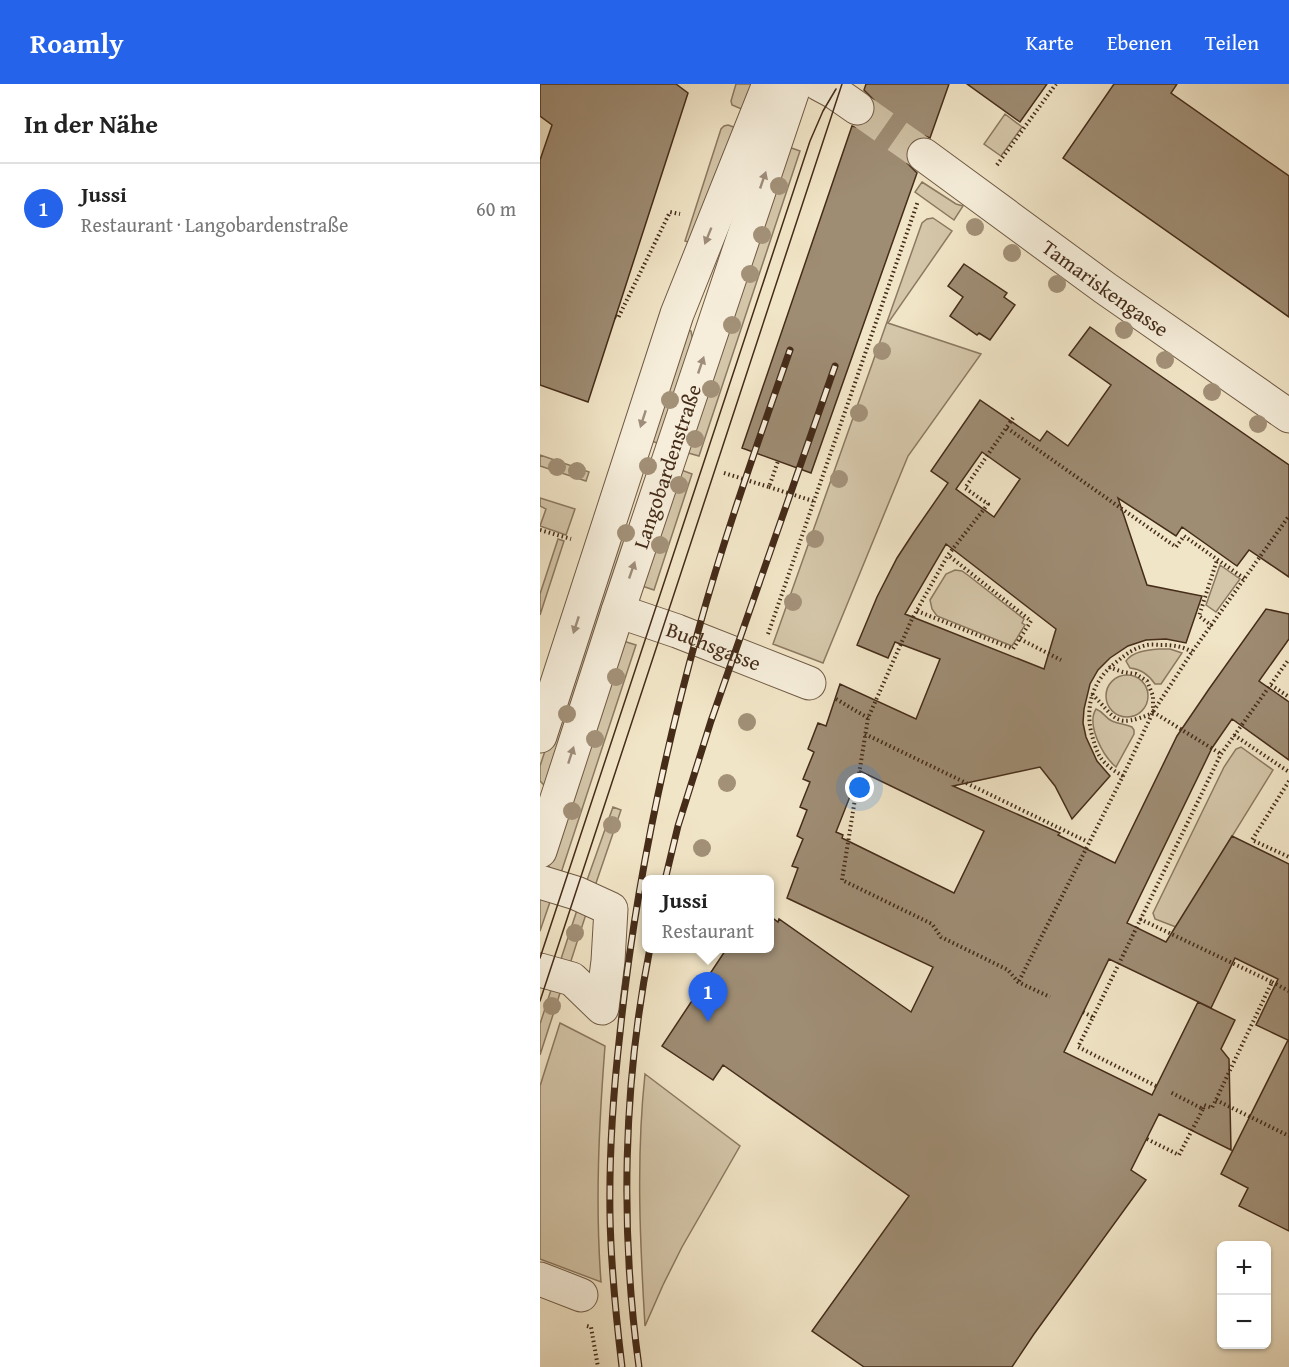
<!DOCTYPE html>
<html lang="de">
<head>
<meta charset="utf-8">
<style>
  body { margin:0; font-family:"Gentium Book Plus",serif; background:#f6f6f6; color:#222 }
  .controls { position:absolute; right:18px; bottom:18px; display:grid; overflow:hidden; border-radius:9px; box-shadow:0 2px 4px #0004 }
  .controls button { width:54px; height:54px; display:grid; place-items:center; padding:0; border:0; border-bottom:2px solid #e0e0e0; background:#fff; color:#222; font:30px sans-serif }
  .you { position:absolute; left:320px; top:704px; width:21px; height:21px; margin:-15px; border:4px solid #fff; border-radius:50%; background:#1a73e8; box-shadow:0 0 0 9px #1a73e833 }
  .badge { display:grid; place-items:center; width:39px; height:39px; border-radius:50%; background:#2563eb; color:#fff; font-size:20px; font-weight:700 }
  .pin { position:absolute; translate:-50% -50px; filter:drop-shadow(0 2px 3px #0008) }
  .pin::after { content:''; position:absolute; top:32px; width:21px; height:18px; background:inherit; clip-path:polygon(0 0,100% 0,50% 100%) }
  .popup { position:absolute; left:102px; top:791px; width:132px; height:78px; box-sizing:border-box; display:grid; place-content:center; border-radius:9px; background:#fff; filter:drop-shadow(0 2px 4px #0005); font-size:20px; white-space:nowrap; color:#767676 }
  .popup b { font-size:22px; color:#222 }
  .popup::after { content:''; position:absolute; left:50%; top:100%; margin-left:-12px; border:12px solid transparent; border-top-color:#fff }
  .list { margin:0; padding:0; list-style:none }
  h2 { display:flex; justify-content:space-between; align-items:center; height:78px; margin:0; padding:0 24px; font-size:26px }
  h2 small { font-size:20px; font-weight:400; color:#767676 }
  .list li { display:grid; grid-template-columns:39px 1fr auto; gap:18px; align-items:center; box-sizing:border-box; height:90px; padding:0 24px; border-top:2px solid #e0e0e0 }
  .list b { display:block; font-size:22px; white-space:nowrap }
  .list p { margin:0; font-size:20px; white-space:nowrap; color:#767676 }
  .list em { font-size:20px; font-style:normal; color:#767676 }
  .map { position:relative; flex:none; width:749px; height:1283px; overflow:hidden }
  header { display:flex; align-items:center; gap:36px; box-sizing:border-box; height:84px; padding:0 30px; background:#2563eb; color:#fff }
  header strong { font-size:28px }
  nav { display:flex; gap:33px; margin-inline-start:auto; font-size:21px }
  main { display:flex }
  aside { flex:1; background:#fff }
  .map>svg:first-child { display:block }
  .green { fill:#d4c6a9; stroke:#8c7961; stroke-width:1.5 }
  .building { fill:#9e8c73; stroke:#452c19; stroke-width:1.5; fill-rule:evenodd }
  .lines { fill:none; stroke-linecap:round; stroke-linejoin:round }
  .minor-tunnel { stroke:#cfc0a4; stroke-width:33; stroke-dasharray:33 16; stroke-linecap:butt }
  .minor-casing { stroke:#705a44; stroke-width:35 }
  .path { stroke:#452c19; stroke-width:4; stroke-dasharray:1.5 3; stroke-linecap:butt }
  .minor { stroke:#f6eedb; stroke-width:33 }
  .tram { stroke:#452c19; stroke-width:1.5 }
  .rail-casing { stroke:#452c19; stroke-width:7 }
  .rail { stroke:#f6eedb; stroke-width:4.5; stroke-dasharray:14; stroke-linecap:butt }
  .tree { fill:#a29077 }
  .oneway { fill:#9e8d7a }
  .labels { text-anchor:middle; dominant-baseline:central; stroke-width:4.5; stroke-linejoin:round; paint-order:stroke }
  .street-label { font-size:21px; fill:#452c19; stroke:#f6eedb }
</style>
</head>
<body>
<header>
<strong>Roamly</strong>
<nav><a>Karte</a><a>Ebenen</a><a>Teilen</a></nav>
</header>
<main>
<aside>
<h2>In der Nähe<small></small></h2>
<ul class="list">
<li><span class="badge">1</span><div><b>Jussi</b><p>Restaurant · Langobardenstraße</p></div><em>60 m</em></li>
</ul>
</aside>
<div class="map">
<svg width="749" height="1283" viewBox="0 0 749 1283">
  <rect width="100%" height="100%" fill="#f1e5c7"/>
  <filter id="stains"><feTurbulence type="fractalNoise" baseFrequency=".00333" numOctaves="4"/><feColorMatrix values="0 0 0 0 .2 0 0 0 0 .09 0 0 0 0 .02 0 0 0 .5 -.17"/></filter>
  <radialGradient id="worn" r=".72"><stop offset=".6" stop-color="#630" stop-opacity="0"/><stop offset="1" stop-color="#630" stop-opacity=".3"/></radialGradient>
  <!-- green -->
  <path class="green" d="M196 0H221L211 29 192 21 191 17Z
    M465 30 482 43 461 72 444 60Z
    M188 41 202 46 155 160 145 157 181 45 184 42Z
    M243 61 260 67 159 372 141 367Z
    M382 98 416 120 423 122 414 136 375 108Z
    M393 134 412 147 348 239 441 270 368 372 283 579 233 560 382 139 387 135Z
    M148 246 151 247 153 257 127 362 108 356Z
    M0 371 49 388 46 397 0 382Z
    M136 384 152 390 114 506 99 501Z
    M0 414 35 425 26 451 0 442 6 425 0 422Z
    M81 440 86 441 89 444 7 701 3 700 0 697V682L79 442Z
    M18 455 24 457 0 531V510Z
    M680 481 700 495 676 528 666 521Z
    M415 486 422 487 429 492 484 535 482 539 485 541 472 562 397 532 392 525 390 516 406 490Z
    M80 556 96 561 21 789 10 784 8 781Z
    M620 565H630L642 569 621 600H615C609 591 601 585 590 584L586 577C593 567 608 566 620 565Z
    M566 612a21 21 0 1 1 42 0a21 21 0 1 1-42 0Z
    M556 625C564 628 565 634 572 637 578 640 585 640 592 643L594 646V650L576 683C563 672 546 641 556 625Z
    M701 663 733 686 636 843 615 835 613 829 684 683 696 665Z
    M73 723 81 726 55 802 46 799Z
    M0 813 11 815 0 847Z
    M38 823 47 827 30 880 20 878Z
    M12 903 21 906 0 971V940Z
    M20 939 65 962C59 1040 55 1119 61 1198L0 1175V1002Z
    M105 990 200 1062 142 1163 123 1201 105 1242C100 1158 96 1074 105 990Z"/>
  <!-- building -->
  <path class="building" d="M0 0H136L148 9 48 318 0 301V76L12 41 0 32Z
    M326 0H409L390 54 385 52 376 54 369 60 366 68 367 79 377 89 271 389 202 364 312 42 316 43 325 41 332 35 336 26 334 16 324 6Z
    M427 0H507L480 38Z
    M574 0H637L631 9 749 92V233L523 74Z
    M424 180 467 209 464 213 475 221 450 256 439 249 437 251 410 232 423 213 408 202Z
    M550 243 749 381V493L709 466 697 482 642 443 636 452 578 414 607 501 662 512 646 559 626 555 606 556 588 562 570 574 558 586 550 600 544 625 543 639 546 653 557 677 570 692 532 735 515 702 500 683 413 702 520 749 518 751 575 779 637 652 669 605 726 525 749 530V555L719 597 749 618V676L692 635 672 664 587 839 626 858 692 752 749 780V1147L699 1122 708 1104 681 1090 748 956 716 941 738 895 695 874 671 924 569 875 524 968 612 1011 658 918 695 936 681 965 689 975 691 1066 619 1030 591 1086 606 1096 494 1250 472 1283H324L272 1247 369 1112 183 981 173 996 122 962 187 864H230V832L238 838 239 835 371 928 393 883 247 814 258 784 252 782 263 755 257 752 267 726 260 723 270 698 263 695 274 668 268 665 278 639 286 642 300 600 376 635 400 575 355 558 348 574 317 561 337 513 357 474 374 448 408 399 391 387 440 316 500 357 507 347 528 362 571 301 529 271ZM442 368 480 395 454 433 416 405ZM406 460 516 545 504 585 365 530ZM320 687 444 747 414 809 302 754 303 751 296 748Z"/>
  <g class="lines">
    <!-- minor-tunnel -->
    <path class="minor-tunnel" d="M317 24 384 71"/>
    <!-- minor casing -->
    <g class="minor-casing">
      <g id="minor">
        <path d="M279 0 294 8 317 24"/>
        <path id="s1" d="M384 71 565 204 749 332"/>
        <path id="s2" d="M78 527 137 547 269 599"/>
        <path d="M0 652 137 230 229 0"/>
        <path id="s3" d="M0 767 78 527 255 0"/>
        <path d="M0 798 36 809 71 825 68 877 62 924 32 895 0 886"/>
        <path d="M0 1195 41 1211"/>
      </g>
    </g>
    <!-- path -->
    <path class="path" d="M457 81 516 0
      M75 233 78 234 130 128 140 130
      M473 334 425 404 448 420 408 471 372 535 328 634 302 796 392 840 401 853 468 886 478 898 510 913
      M467 344 636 463 644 452 705 495
      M184 389 229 403 238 377
      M229 403 273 417
      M0 446 31 455
      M377 527 473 565 491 537 408 471
      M672 542 659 532 677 476
      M228 550 378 117
      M480 555 521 576
      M569 583 583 588 596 590 607 597 613 612V628
      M731 601 749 613
      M552 610C577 635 574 645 613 629
      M296 615 328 634
      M613 628 681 670
      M325 650 548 758
      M694 651 749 688
      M583 692C574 687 564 680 559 671 557 667 555 662 554 658 543 626 551 596 579 576 587 569 597 563 607 561 612 560 617 561 621 561 633 561 642 562 652 568
      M749 697 712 756 749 773
      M600 835 732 898 672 1024 664 1021 663 1025
      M479 897 583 692 613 628 652 568 749 432
      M732 898 749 907
      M543 928 553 933 538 963 616 1002
      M553 933 681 670 749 575
      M676 1016 749 1052
      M607 1055 639 1071 663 1025 630 1008
      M47 1242 51 1243 58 1283"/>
    <!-- minor -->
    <use href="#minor" class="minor"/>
    <!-- tram -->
    <path class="tram" d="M0 874 270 57 283 27 296 5
      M0 917 302 0"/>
    <!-- rail casing -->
    <g class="rail-casing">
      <path id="rail" d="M125 796 138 742 171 637 295 282
        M82 1283C76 1233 71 1182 70 1132 69 1071 73 1010 80 949 94 812 122 677 159 544 185 450 218 358 250 266
        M99 1283C80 1146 83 1000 110 864"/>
    </g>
    <!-- rail -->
    <use href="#rail" class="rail"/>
  </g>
  <!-- trees -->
  <g class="tree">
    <circle cx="239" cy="102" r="9"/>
    <circle cx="435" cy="143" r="9"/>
    <circle cx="222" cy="151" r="9"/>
    <circle cx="472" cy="169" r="9"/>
    <circle cx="210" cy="190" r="9"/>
    <circle cx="517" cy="200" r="9"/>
    <circle cx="192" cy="241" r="9"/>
    <circle cx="584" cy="246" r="9"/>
    <circle cx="342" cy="267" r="9"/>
    <circle cx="625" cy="276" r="9"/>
    <circle cx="171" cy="305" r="9"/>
    <circle cx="672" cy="308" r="9"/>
    <circle cx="130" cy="316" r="9"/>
    <circle cx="319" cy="329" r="9"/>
    <circle cx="718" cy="340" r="9"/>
    <circle cx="155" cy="355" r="9"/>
    <circle cx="108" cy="382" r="9"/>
    <circle cx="17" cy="383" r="9"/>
    <circle cx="37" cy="387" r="9"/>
    <circle cx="299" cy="395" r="9"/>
    <circle cx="139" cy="401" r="9"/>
    <circle cx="86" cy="449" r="9"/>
    <circle cx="275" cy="455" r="9"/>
    <circle cx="120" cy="461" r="9"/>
    <circle cx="253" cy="518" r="9"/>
    <circle cx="76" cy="593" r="9"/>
    <circle cx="27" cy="630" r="9"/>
    <circle cx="207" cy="638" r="9"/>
    <circle cx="55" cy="655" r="9"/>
    <circle cx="187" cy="699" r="9"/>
    <circle cx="32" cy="727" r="9"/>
    <circle cx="72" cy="741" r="9"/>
    <circle cx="162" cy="764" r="9"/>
    <circle cx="35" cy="849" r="9"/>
    <circle cx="12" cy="922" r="9"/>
  </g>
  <!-- one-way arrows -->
  <defs><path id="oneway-solid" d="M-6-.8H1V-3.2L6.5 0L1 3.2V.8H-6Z" transform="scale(1.5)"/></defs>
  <g class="oneway">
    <use href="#oneway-solid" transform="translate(223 96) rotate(-71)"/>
    <use href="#oneway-solid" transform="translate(168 152) rotate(112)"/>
    <use href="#oneway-solid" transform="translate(161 281) rotate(-71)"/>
    <use href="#oneway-solid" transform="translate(103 335) rotate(108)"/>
    <use href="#oneway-solid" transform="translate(92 486) rotate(-71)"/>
    <use href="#oneway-solid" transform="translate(36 541) rotate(108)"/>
    <use href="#oneway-solid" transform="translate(31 671) rotate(-72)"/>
  </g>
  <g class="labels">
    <!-- street labels -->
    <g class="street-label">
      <text stroke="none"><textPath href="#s1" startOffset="225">Tamariskengasse</textPath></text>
      <text stroke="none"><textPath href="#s3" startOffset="405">Langobardenstraße</textPath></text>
      <text stroke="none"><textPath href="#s2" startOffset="102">Buchsgasse</textPath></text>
    </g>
  </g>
  <rect width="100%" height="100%" filter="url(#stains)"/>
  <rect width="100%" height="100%" fill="url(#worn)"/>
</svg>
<div class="controls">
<button>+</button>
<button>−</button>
</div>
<div class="you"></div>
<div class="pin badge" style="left:168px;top:938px">1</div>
<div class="popup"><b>Jussi</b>Restaurant</div>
</div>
</main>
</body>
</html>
